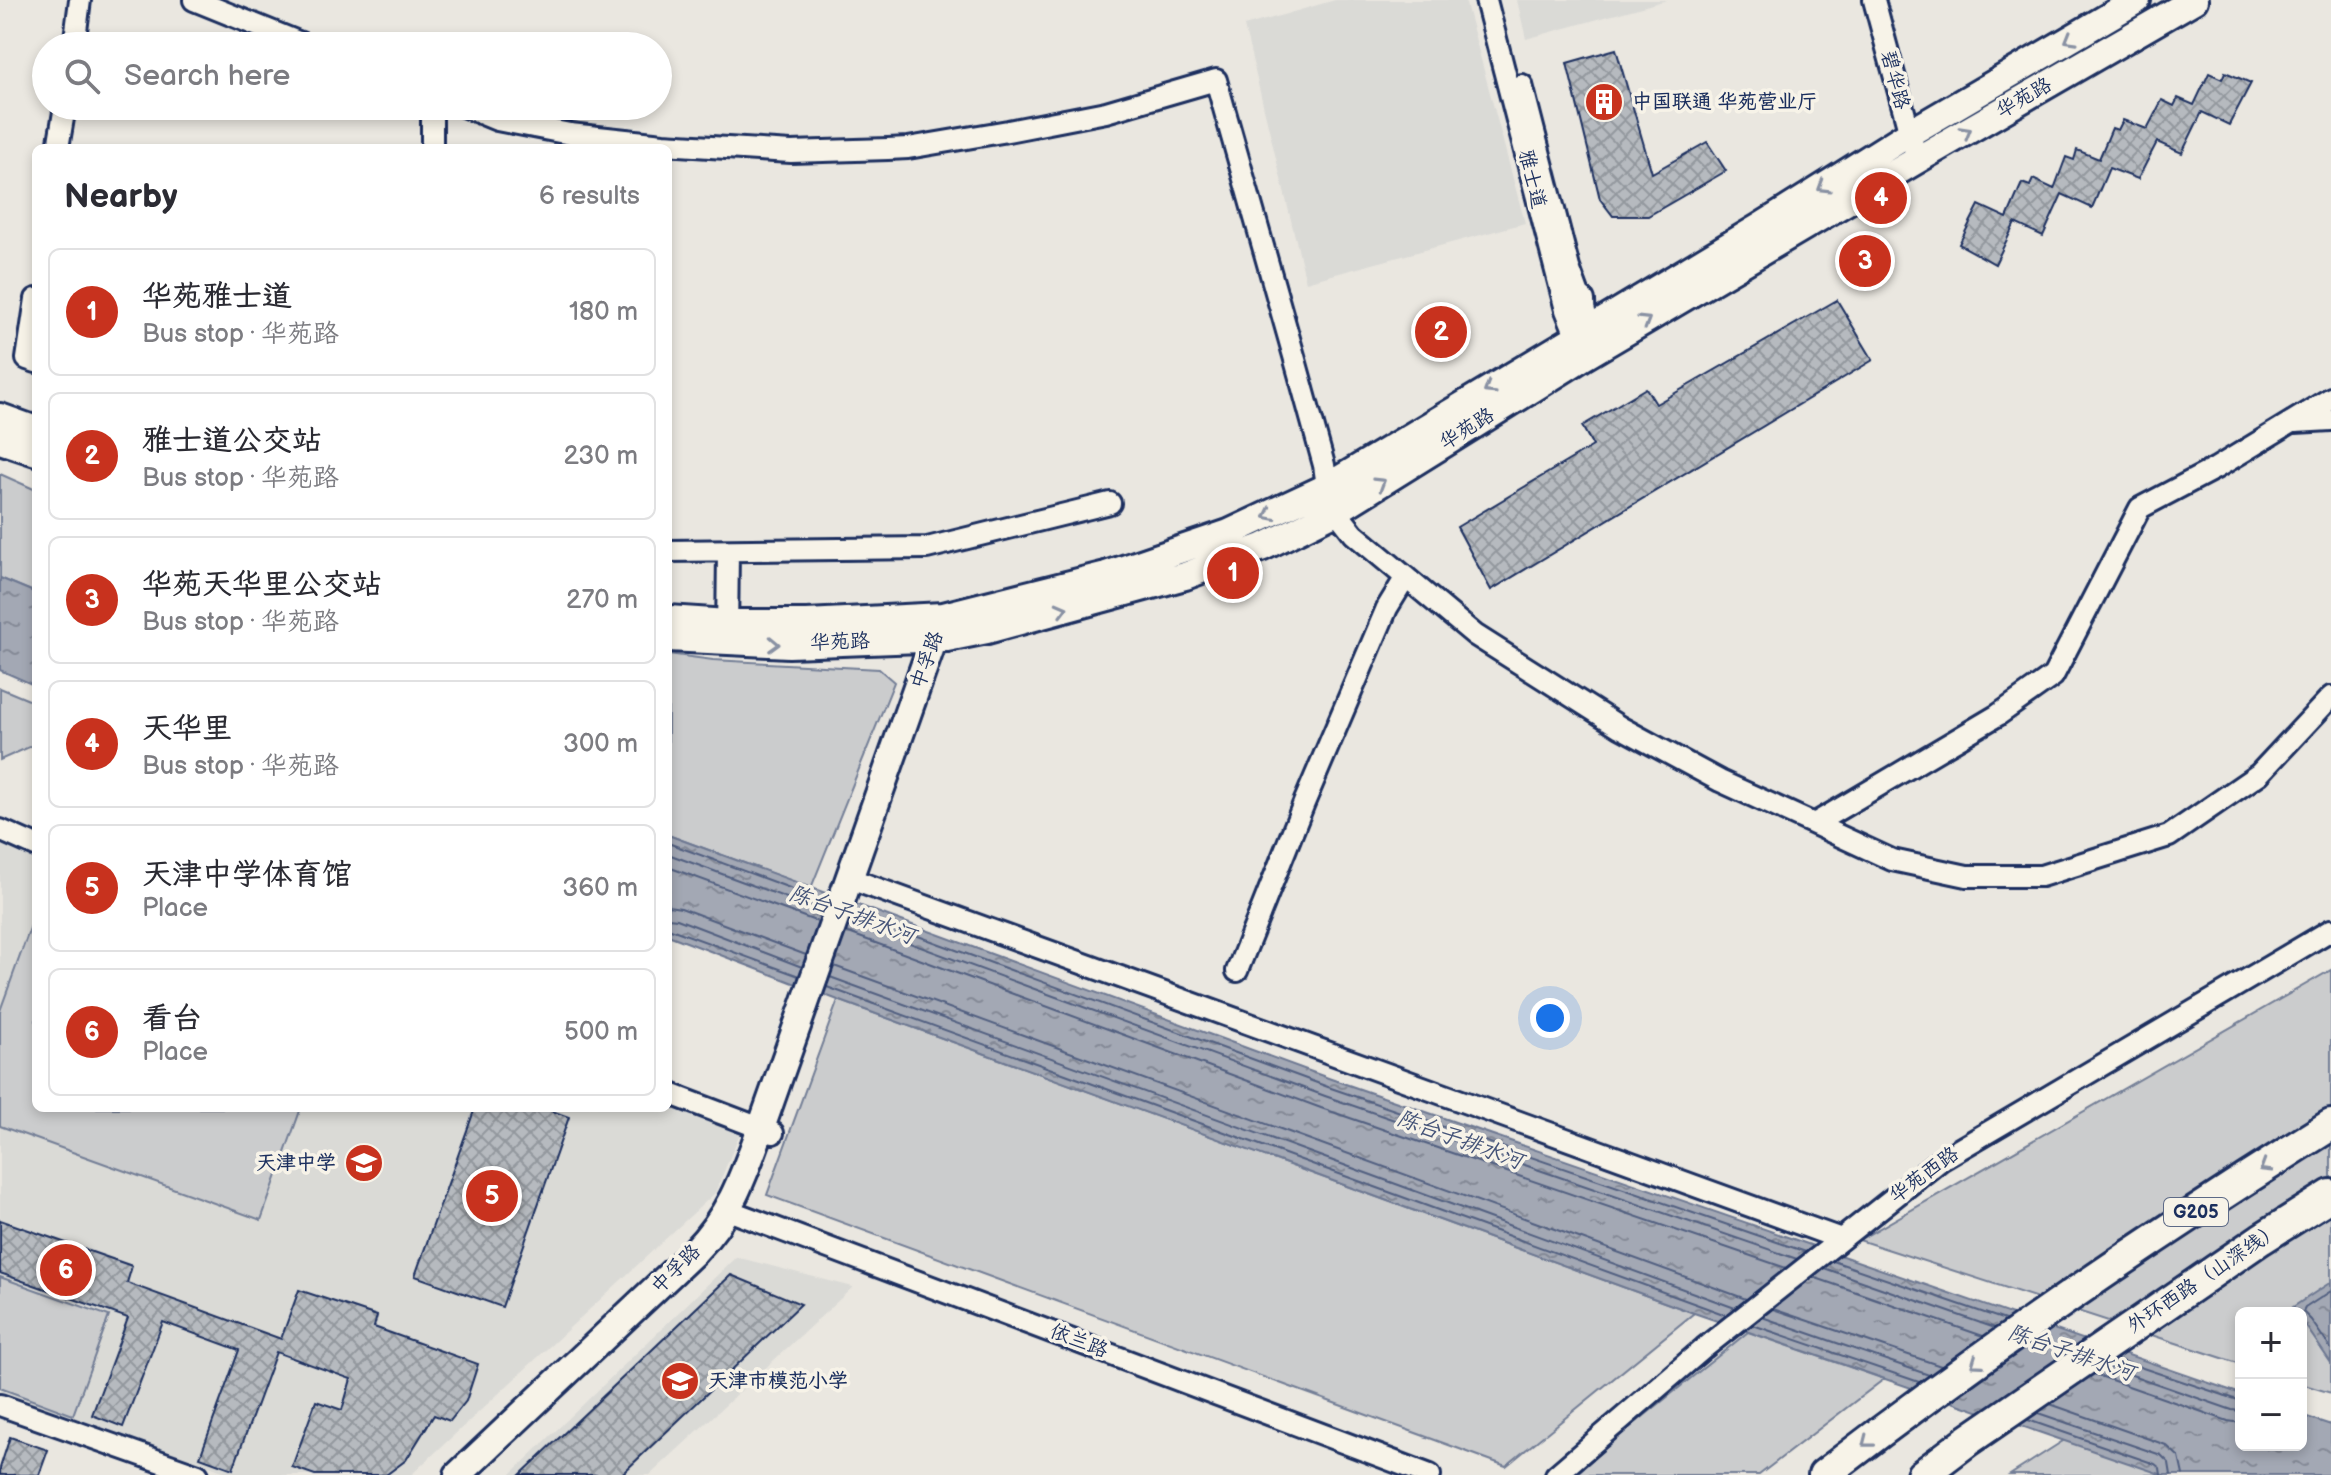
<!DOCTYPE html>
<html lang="en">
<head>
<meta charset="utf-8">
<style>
  body { margin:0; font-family:"Balsamiq Sans","LXGW WenKai TC",sans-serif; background:#f7f7f7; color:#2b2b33 }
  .controls { position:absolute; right:24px; bottom:24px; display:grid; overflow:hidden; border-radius:12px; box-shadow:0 4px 12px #0003 }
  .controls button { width:72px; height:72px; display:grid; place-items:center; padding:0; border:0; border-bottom:2px solid #e1e1e2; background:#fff; color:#2b2b33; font:40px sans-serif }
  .you { position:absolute; left:1550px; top:1018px; width:28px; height:28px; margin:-20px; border:6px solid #fff; border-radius:50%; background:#1a73e8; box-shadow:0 0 0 12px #1a73e833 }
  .badge { display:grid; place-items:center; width:52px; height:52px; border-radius:50%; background:#c8321e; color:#fff; font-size:26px; font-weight:700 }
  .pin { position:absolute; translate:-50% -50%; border:4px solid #fff; box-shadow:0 2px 8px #0006 }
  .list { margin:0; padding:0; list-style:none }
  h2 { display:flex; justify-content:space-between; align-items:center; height:104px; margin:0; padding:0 32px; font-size:34px }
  h2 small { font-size:26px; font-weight:400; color:#7c7c81 }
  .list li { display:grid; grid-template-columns:52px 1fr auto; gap:24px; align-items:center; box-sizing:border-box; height:128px; margin:0 16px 16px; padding:0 16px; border:2px solid #e1e1e2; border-radius:12px }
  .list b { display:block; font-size:30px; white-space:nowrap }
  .list p { margin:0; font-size:26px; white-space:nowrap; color:#7c7c81 }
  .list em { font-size:26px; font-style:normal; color:#7c7c81 }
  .icon { flex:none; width:44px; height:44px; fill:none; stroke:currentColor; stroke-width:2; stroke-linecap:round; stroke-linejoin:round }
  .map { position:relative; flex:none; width:2331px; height:1475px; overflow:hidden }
  .search { position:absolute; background:#fff; box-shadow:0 4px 12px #0003; left:32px; top:32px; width:640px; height:88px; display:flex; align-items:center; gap:20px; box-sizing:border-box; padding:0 28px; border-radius:44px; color:#7c7c81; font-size:30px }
  .panel { position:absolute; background:#fff; box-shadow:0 4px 12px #0003; left:32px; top:144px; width:640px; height:968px; border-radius:12px }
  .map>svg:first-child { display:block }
  .built { fill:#dadad6 }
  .green { fill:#cbcccd; stroke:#737e96; stroke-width:2 }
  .water { fill:url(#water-ripples); stroke:#6d7892; stroke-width:2 }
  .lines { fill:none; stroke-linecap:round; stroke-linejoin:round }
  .shore { stroke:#515f80; stroke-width:2 }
  .building { fill:url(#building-cross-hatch); stroke:#1b2f5e; stroke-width:2 }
  .minor-casing { stroke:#1b2f5e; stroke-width:26 }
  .major-casing { stroke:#1b2f5e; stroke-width:32 }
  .highway-casing { stroke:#1b2f5e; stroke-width:36 }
  .minor { stroke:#f7f3e8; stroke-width:20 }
  .major { stroke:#f7f3e8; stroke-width:26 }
  .highway { stroke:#f7f3e8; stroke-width:30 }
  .oneway { stroke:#8991a3 }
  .labels { text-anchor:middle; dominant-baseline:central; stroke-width:7; stroke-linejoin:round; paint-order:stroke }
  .shield { fill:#f7f3e8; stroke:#5d6a87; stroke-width:2 }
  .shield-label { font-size:18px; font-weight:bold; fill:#1b2f5e }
  .street-label { font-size:20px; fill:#1b2f5e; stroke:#f7f3e8 }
  .poi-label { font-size:20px; font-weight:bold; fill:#1b2f5e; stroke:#f7f3e8; text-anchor:start }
  .water-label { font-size:22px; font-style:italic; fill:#445378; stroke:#f7f3e8 }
</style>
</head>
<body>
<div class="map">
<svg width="2331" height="1475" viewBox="0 0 2331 1475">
  <defs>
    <pattern id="water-ripples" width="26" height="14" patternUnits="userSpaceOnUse" patternTransform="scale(2)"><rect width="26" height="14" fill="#a3a8b4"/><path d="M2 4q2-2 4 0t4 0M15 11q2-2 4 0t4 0" fill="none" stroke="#848996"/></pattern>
    <pattern id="building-cross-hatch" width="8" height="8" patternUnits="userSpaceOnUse" patternTransform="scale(2)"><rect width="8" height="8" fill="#b6babf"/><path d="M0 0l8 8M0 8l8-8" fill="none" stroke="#93989e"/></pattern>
  </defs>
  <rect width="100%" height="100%" fill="#eae7e0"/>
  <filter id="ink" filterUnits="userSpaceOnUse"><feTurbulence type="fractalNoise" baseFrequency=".0125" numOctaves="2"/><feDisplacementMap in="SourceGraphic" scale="16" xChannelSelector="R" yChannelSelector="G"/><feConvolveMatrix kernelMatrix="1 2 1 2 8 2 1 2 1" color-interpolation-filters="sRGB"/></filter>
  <g filter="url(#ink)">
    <!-- built -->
    <path class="built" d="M1335 0H1465L1525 223 1306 282 1244 26Z
      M1517 0H1667L1526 39Z
      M0 843 36 858V1108L668 1106 740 1133 715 1193 411 1475H234L0 1391Z
      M736 1257 853 1287 650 1475H510Z"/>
    <!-- green -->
    <path class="green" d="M0 474 36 490V593L0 578Z
      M668 654 713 660 879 669 894 682 811 888 668 835Z
      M0 688 36 703V744L0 760Z
      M33 920 36 921V1108H301L261 1220 0 1126V1011Z
      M2331 970V1393L2301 1384V1313H2241V1364L1859 1240Z
      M838 1000 1694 1313 1506 1466 767 1195Z
      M0 1277 109 1316 73 1415 0 1388Z
      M1748 1332 1884 1379 1759 1475H1575L1618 1437Z
      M2088 1425 2237 1475H2010Z"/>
    <!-- water -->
    <path class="water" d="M0 578 36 593V686L0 670Z
      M668 835 1331 1079 2241 1394V1445H2301V1415L2331 1425V1475H2163L1694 1313 838 1000 668 935Z
      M2331 1282V1363L2301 1319V1313H2297L2293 1307Z"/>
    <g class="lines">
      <!-- shore -->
      <path class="shore" d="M668 843 825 901
        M668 854 822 911
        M668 867 818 922
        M668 906 681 908 806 955
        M853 912 1328 1087 1806 1252
        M668 918 677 919 802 967
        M850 921 1325 1096 1797 1259
        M668 928 799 976
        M846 932 1321 1108 1786 1268
        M834 966 1746 1299
        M830 977 1735 1308
        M827 987 1726 1315
        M1833 1261 2005 1320
        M1824 1268 1995 1328
        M1813 1277 1983 1336
        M2331 1291 2305 1308 2303 1312 2311 1320 2331 1349
        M1773 1309 1941 1366
        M1762 1317 1929 1375
        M1753 1325 1919 1382
        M2116 1359 2241 1401
        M2106 1366 2232 1410 2241 1411
        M2094 1374 2228 1421 2241 1423
        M2050 1404 2166 1445 2179 1457 2183 1475
        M2038 1413 2161 1455 2169 1463 2171 1475
        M2028 1420 2155 1464 2160 1468 2161 1475"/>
    </g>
    <!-- building -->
    <path class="building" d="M1616 49 1652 173 1707 142 1726 171 1648 216H1613L1600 199 1567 63Z
      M2225 72 2251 83 2229 125 2202 112 2182 153 2157 142 2138 179 2109 168 2092 208 2062 194 2043 236 2015 223 1995 264 1959 244 1979 205 2007 218 2022 183 2030 186 2033 179 2054 189 2066 157 2074 160 2077 150 2099 159 2112 128 2118 130 2123 120 2147 129 2162 100 2174 106 2178 98 2194 105 2209 73 2222 79Z
      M1837 300 1873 360 1491 590 1457 527 1593 446 1582 426 1646 388 1656 404Z
      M475 1108H544L569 1117 502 1307 415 1276Z
      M0 1220 132 1266 127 1283 281 1339 299 1290 377 1316 374 1327 478 1364 466 1401 450 1421 434 1415 406 1460 386 1475H315L292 1467 316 1401 342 1410 351 1379 276 1352 233 1469 200 1457 239 1350 163 1322 123 1427 92 1415 128 1318 0 1273Z
      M731 1275 801 1304 621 1475H520Z
      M10 1437 48 1450 39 1475H0V1468Z"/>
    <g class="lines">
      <!-- minor casing -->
      <g class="minor-casing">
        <path id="minor" d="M194 0 308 46
          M1486 0 1566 310 1578 340
          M1874 0 1917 160
          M74 46 80 0
          M1522 85 1569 268 1585 312
          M432 106V148
          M463 106 497 120 570 134 663 144 791 152 888 149 908 148 1008 131 1106 112 1216 80 1294 356 1324 465 1327 487 1336 511 1354 534 1475 635 1620 727 1720 781 1814 824 1998 715 2053 676 2140 508 2216 468 2331 398
          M58 148 65 106
          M36 299 27 359 36 362
          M2295 422 2331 420
          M668 551 927 548 1110 503
          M727 635 728 551
          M1814 824 1892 860 1967 876H2041L2169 836 2259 774 2331 697
          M0 830 36 846
          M848 878 1841 1239
          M1237 971 1304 803 1387 608 1406 577
          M668 1093 773 1133
          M728 1210 1430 1475
          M0 1405 198 1475
          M1556 1475 1704 1348 1941 1160 2331 930"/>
      </g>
      <!-- major casing -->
      <g class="major-casing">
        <path id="major" d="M1577 348 1582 334 1581 301
          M0 417 36 430
          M0 440 36 452
          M668 619 727 623H807L943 616 1106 575 1229 533 1327 487 1760 227 1908 134 2137 0
          M668 638 789 644 947 638 987 630 1185 576 1263 547 1336 511 1585 356 1917 160 2194 0
          M458 1475 694 1252C731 1214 743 1177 761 1128L938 627"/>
      </g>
      <!-- highway casing -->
      <g class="highway-casing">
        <path id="highway" d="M1824 1475C1986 1350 2157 1234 2331 1125
          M1922 1475 1967 1441 2261 1239 2331 1195"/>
      </g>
      <!-- minor -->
      <use href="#minor" class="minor"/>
      <!-- major -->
      <use href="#major" class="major"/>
      <!-- highway -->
      <use href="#highway" class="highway"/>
    </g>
    <!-- one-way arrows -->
    <defs><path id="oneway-chevron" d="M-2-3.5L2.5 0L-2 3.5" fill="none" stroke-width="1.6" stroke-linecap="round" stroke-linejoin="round" transform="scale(2)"/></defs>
    <g class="oneway">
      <use href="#oneway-chevron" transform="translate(2070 39) rotate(150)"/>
      <use href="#oneway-chevron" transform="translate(1966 132) rotate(-30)"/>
      <use href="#oneway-chevron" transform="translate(1823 187) rotate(148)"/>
      <use href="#oneway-chevron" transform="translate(1645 321) rotate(-31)"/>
      <use href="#oneway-chevron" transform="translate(1489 389) rotate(149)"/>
      <use href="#oneway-chevron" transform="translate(1380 483) rotate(-32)"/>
      <use href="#oneway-chevron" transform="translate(1269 515) rotate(154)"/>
      <use href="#oneway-chevron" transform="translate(1062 609) rotate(-15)"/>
      <use href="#oneway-chevron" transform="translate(774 644) rotate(2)"/>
      <use href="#oneway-chevron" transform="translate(2265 1167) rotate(148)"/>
      <use href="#oneway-chevron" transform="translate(1976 1363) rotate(145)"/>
      <use href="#oneway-chevron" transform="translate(1867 1442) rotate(142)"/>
    </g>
  </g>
  <!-- icons -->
  <defs>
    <g id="building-disc" transform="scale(2)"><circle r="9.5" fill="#c8321e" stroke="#f7f3e8"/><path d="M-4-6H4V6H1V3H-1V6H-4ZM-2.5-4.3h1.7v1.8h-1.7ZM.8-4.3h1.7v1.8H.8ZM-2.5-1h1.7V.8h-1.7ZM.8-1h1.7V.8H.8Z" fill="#fff"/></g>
    <g id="school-disc" transform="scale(2)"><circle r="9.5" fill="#c8321e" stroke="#f7f3e8"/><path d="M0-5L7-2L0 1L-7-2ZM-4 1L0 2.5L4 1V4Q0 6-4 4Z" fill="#fff"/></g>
  </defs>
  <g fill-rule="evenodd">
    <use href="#building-disc" x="1604" y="102"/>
    <use href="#school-disc" x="364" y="1163"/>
    <use href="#school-disc" x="680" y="1381"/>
  </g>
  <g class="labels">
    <!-- shield labels -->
    <rect class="shield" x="2164" y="1198" width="64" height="28" rx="6"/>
    <g class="shield-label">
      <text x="2196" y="1212">G205</text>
    </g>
    <!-- street labels -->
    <g class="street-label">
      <text transform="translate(1895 80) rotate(75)">碧华路</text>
      <text transform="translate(2024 98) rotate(-30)">华苑路</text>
      <text transform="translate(1532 179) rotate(76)">雅士道</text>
      <text transform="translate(1467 429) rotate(-32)">华苑路</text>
      <text transform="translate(840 642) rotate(-2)">华苑路</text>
      <text transform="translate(927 660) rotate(-70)">中孚路</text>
      <text transform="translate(1924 1175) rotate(-36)">华苑西路</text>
      <text transform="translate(676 1269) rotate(-45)">中孚路</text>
      <text transform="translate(2204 1278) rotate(-34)">外环西路（山深线）</text>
      <text transform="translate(1079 1341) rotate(21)">依兰路</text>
    </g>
    <!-- poi labels -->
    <g class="poi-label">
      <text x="1632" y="102">中国联通 华苑营业厅</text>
      <text x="336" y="1163" text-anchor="end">天津中学</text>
      <text x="708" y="1381">天津市模范小学</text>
    </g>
    <!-- water labels -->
    <g class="water-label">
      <text transform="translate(852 915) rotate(20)">陈台子排水河</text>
      <text transform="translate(1460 1140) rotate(20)">陈台子排水河</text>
      <text transform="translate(2071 1353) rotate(19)">陈台子排水河</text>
    </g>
  </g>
</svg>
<div class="controls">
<button>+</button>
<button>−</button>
</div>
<div class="you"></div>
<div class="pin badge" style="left:1233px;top:573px">1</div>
<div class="pin badge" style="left:1441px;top:332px">2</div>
<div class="pin badge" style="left:1865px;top:261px">3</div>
<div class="pin badge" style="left:1881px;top:198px">4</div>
<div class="pin badge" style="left:492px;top:1196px">5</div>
<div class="pin badge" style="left:66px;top:1270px">6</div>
<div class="search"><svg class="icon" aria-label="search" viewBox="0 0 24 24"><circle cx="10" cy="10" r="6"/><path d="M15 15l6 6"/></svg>Search here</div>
<section class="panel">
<h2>Nearby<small>6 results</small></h2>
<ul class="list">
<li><span class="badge">1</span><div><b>华苑雅士道</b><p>Bus stop · 华苑路</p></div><em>180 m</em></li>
<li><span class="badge">2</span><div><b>雅士道公交站</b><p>Bus stop · 华苑路</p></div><em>230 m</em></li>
<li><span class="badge">3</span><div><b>华苑天华里公交站</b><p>Bus stop · 华苑路</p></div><em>270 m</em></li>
<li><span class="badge">4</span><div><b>天华里</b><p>Bus stop · 华苑路</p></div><em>300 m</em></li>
<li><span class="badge">5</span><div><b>天津中学体育馆</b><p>Place</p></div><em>360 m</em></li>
<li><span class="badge">6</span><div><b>看台</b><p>Place</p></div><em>500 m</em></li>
</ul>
</section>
</div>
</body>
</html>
